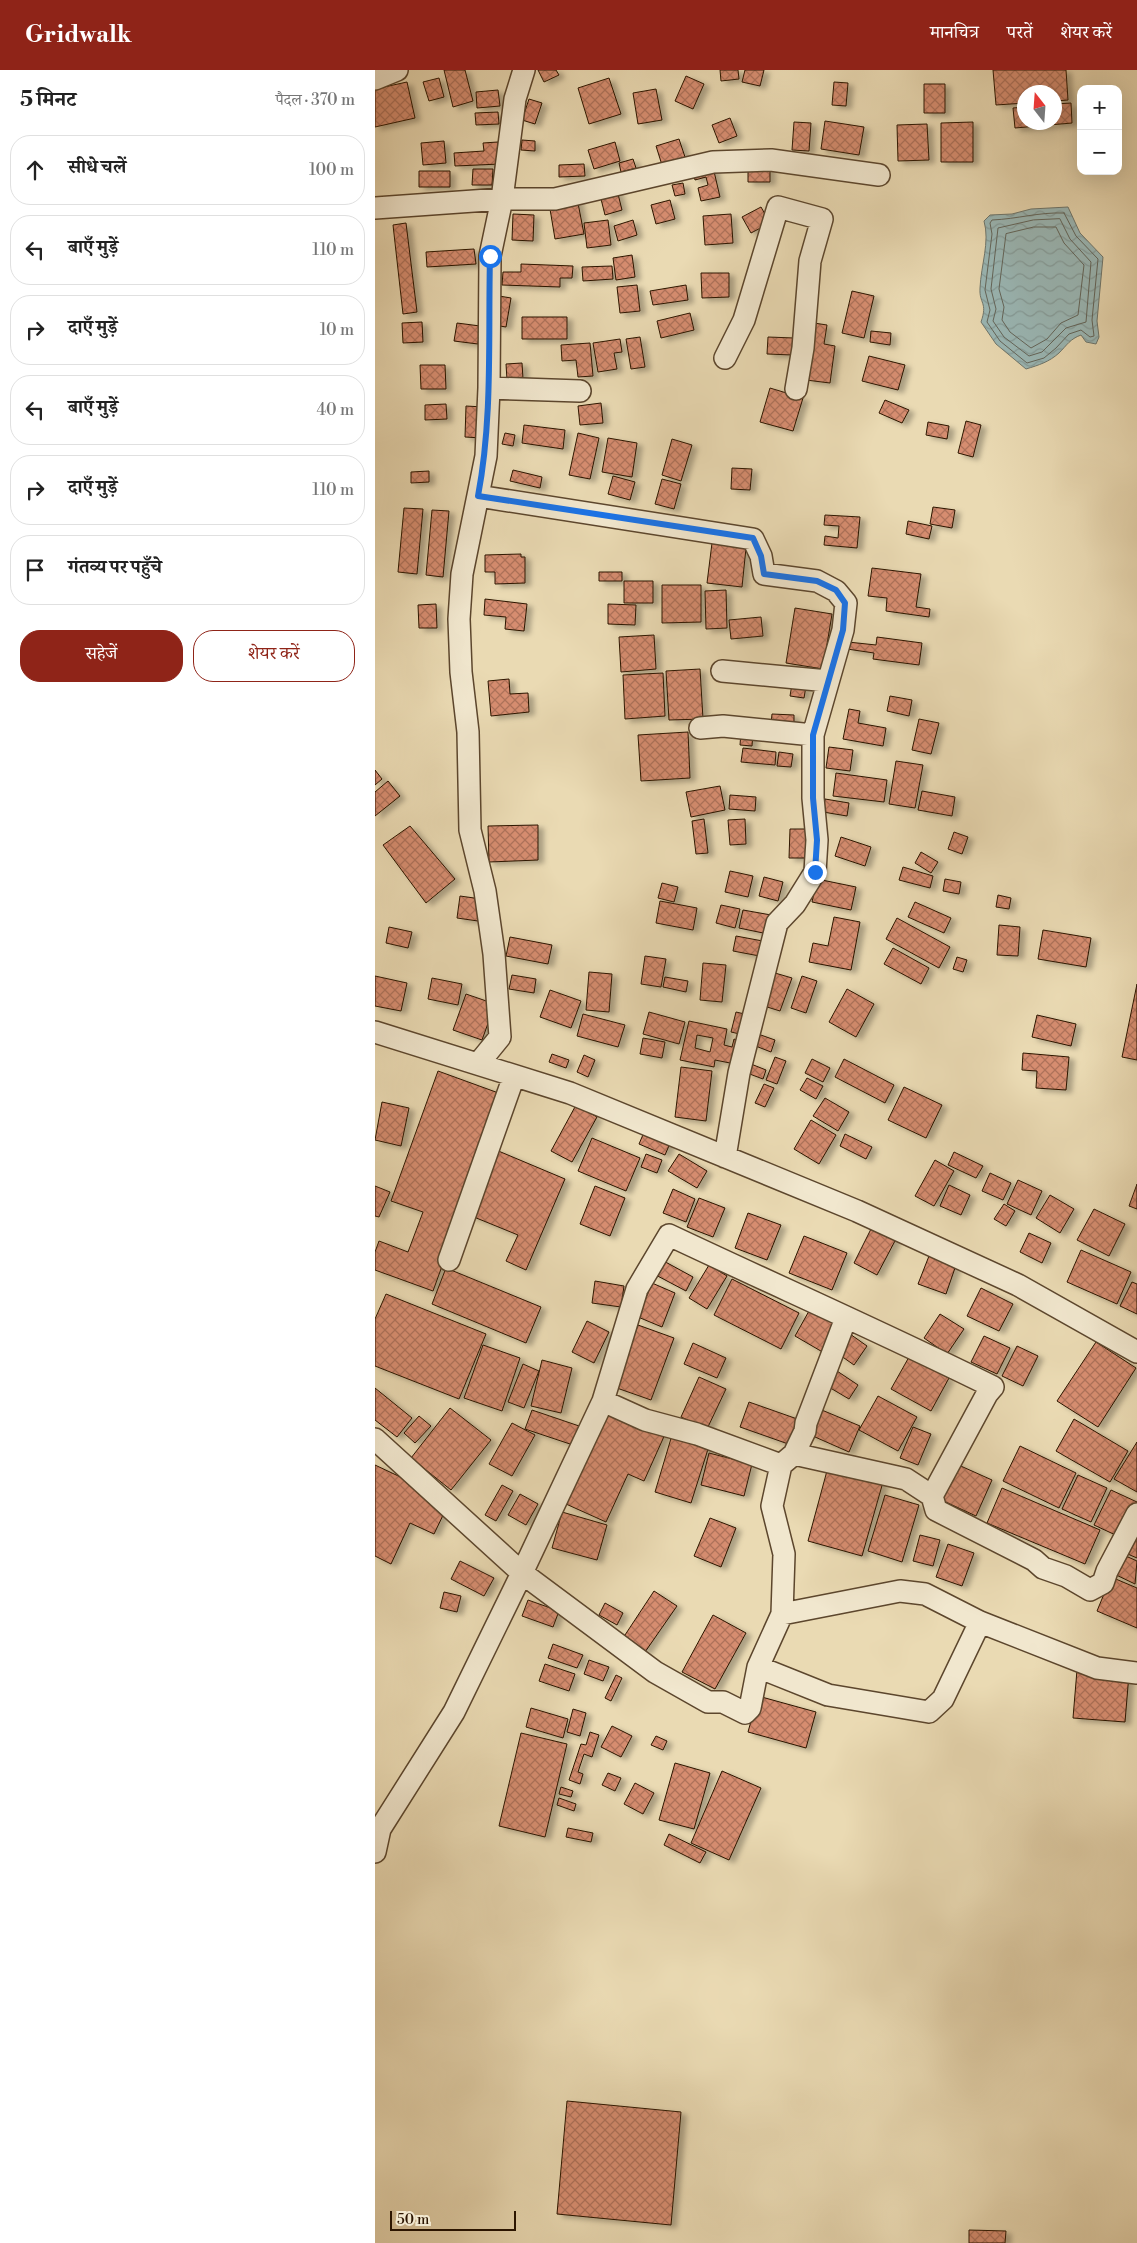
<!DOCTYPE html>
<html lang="hi">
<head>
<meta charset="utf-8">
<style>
  body { margin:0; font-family:"Libre Bodoni","Noto Serif Devanagari",serif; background:#f6f6f6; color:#222 }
  .controls { position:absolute; right:15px; top:15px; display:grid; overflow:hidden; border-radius:10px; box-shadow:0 5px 20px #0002 }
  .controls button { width:45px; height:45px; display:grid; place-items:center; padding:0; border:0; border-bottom:1px solid #e0e0e0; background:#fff; color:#222; font:25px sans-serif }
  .compass { position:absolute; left:642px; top:15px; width:45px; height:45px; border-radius:50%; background:#fff; box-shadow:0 5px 20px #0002; rotate:343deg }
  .scale { position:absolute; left:15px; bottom:12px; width:126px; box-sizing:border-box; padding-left:5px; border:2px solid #2c1500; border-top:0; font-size:14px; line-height:18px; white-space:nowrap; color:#2c1500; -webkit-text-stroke:4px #f1e7ce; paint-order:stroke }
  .stop { position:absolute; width:15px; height:15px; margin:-11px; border:4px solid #1a73e8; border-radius:50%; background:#fff }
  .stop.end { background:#1a73e8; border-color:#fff; box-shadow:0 1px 5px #0008 }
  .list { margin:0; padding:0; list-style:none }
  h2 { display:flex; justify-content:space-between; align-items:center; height:65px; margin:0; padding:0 20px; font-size:21px }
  h2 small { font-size:16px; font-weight:400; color:#767676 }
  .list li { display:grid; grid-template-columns:32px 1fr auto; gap:15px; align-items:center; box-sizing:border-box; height:70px; margin:0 10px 10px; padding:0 10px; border:1px solid #e0e0e0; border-radius:20px }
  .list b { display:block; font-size:19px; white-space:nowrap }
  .list em { font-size:16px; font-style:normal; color:#767676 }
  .actions { display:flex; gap:10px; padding:15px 20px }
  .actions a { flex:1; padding:11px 0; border:1px solid #8f2418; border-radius:20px; text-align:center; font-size:18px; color:#8f2418 }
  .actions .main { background:#8f2418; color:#fff }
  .icon { flex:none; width:28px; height:28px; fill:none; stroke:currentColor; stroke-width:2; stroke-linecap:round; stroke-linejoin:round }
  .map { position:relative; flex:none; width:762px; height:2173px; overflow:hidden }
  header { display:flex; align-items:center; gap:30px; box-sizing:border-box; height:70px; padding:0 25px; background:#8f2418; color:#fff }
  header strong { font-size:24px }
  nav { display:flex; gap:28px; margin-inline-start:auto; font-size:18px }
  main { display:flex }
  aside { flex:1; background:#fff }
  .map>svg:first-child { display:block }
  .water { fill:url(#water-waves); stroke:#6f776d }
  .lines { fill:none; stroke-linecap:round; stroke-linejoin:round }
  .shore { stroke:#64665b; stroke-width:1 }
  .building { fill:url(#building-cross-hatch); stroke:#2c1500; fill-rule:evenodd; filter:url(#shadow) }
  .minor-casing { stroke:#5c462d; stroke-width:24 }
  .minor { stroke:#f1e7ce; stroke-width:21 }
  .route { stroke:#1a73e8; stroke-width:6 }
</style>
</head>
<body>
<header>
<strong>Gridwalk</strong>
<nav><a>मानचित्र</a><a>परतें</a><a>शेयर करें</a></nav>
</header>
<main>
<aside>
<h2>5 मिनट<small>पैदल · 370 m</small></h2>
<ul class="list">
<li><svg class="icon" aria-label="ahead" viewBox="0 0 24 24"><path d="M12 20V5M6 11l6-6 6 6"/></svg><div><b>सीधे चलें</b></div><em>100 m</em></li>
<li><svg class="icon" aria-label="left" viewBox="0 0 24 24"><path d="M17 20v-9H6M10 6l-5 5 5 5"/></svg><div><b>बाएँ मुड़ें</b></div><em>110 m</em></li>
<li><svg class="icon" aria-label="right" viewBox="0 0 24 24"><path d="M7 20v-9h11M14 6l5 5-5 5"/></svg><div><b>दाएँ मुड़ें</b></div><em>10 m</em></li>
<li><svg class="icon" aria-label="left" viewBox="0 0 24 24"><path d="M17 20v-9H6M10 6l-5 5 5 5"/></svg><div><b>बाएँ मुड़ें</b></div><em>40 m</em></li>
<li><svg class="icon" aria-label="right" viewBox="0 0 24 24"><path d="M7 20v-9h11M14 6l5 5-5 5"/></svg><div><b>दाएँ मुड़ें</b></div><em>110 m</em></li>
<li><svg class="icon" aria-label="arrive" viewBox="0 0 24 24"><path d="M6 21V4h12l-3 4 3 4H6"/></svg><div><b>गंतव्य पर पहुँचे</b></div></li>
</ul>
<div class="actions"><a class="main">सहेजें</a><a>शेयर करें</a></div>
</aside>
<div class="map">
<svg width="762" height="2173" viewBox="0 0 762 2173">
  <defs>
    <pattern id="water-waves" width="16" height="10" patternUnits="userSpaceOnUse" patternTransform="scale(1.25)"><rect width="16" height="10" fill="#9bb8b6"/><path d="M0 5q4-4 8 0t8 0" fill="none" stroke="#869d9b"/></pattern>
    <pattern id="building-cross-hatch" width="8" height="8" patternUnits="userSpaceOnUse" patternTransform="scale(1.25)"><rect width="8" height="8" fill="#d68d70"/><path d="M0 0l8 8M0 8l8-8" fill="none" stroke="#ae725a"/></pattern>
    <filter id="shadow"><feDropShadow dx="5.5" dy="3" stdDeviation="2.5" flood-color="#0004"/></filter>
  </defs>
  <rect width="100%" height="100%" fill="#eadab3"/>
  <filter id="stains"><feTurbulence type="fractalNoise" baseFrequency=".004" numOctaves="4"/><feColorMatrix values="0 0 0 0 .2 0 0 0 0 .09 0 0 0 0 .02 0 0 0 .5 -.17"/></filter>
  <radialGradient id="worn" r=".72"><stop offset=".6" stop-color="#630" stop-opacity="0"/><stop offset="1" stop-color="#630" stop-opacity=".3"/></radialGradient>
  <!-- water -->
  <path class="water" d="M693 137 705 163 728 187 722 251 724 267 721 274 711 272 706 265C695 269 692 275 684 283 674 292 664 295 651 299L621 274 606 252C613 232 604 234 605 218 606 195 615 172 609 151L615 145 637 144 656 139Z"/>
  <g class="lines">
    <!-- shore -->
    <path class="shore" d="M689 143 701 166 723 189 717 250 719 266 715 267 706 260 694 264 681 278 669 288 652 293 625 271 612 252 615 240 610 220 617 164 615 153 617 150C642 149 664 142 689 143Z
      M685 149 695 169 716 192 711 252 691 258 667 282 654 286 629 267 618 251 621 239 616 219 623 158 658 150Z
      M659 157H681L689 173 709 195 703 245 686 253 672 269 656 278 635 262 627 250 629 237 624 219 631 164Z"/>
  </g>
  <!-- building -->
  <path class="building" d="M69 0H90L98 31 78 37Z
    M163 0H181L184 5 169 12Z
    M345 0H363L364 9 346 11Z
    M370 0H389L385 16 367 12Z
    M618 0H691L693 30 680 31V22H650V33L621 35Z
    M311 6 329 14 318 39 300 31Z
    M64 8 69 27 54 31 48 12Z
    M234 8 246 44 214 54 203 18Z
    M32 12 40 48 0 57V19Z
    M459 12 473 13 471 36 457 35Z
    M549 14H570V43H549Z
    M281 19 287 50 263 54 258 23Z
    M123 20 125 36 102 38 101 22Z
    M154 29 167 33 160 54 147 50Z
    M696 33 697 53 640 58 638 38 650 37V52H680V34Z
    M123 42 124 54 101 55 100 43Z
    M355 48 362 66 344 73 337 55Z
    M450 51 489 57 484 85 446 79Z
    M419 52 436 53 434 81 417 80Z
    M598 52V92H566V53Z
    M552 54 554 90 523 91 522 55Z
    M304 69 310 87 287 95 281 76Z
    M147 70 160 71V81L146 80Z
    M69 71 71 93 48 95 46 73Z
    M123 72 125 94 80 96 79 83 109 81 108 73Z
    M240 72 245 91 219 99 213 80Z
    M258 89 261 98 246 102 244 93Z
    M209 94 210 106 184 107V95Z
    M373 95H395V112H373Z
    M338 97 345 127 326 131 323 118 333 115 331 107 320 110 318 101Z
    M98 99H118L117 115H97Z
    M44 101H75V117H44Z
    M308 113 310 124 300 126 297 115Z
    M242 120 247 140 230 145 225 125Z
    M202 128 209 164 180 169 174 133Z
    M295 130 300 149 281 154 276 135Z
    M386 137 395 153 376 163 367 147Z
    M138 144 159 145 158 171 137 170Z
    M356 144 358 173 330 175 328 146Z
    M233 150 236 175 212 178 209 153Z
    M258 150 262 165 243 171 239 156Z
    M31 153 42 242 28 244 18 155Z
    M99 179 101 194 52 197 51 182Z
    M257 185 260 207 241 210 238 188Z
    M146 194 198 196 197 208H185V217L127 215 128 202H146Z
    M237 196 238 209 208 211 207 197Z
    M326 203H354V227L327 228Z
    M262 215 265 241 245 243 242 217Z
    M311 215 313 230 278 235 275 221Z
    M477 221 499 226 489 268 467 263Z
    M124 226 136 228 131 257 119 255Z
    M315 243 319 260 286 268 282 251Z
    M147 247H192V269H147Z
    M47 252 48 272 28 273 27 253Z
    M82 253 105 256 103 274 79 271Z
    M439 253 452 255 449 274 460 276 455 313 431 310Z
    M496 261 516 263 515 275 495 272Z
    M265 267 270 297 256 299 251 269Z
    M393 267 419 268 418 285 392 284Z
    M245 269 247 282 239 283 242 299 223 302 218 273Z
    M215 273 218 306 203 307 201 290 187 291 186 275Z
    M494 286 530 295 523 320 487 311Z
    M147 293 148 309 132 310 131 294Z
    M45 295H70L71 319H46Z
    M395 318 428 328 418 361 385 352Z
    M510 330 534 340 527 353 504 343Z
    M226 333 228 353 205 355 203 336Z
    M71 334 72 349 50 350V335Z
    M91 336 108 337 107 368 90 367Z
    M591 351 606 355 598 387 583 383Z
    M553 352 574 356 572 369 551 365Z
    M149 355 190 360 188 379 147 373Z
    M130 363 140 365 138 376 127 374Z
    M203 363 224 368 215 409 194 405Z
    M233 368 262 373 257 407 227 402Z
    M297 369 317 375 306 411 287 405Z
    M357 398 377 399 375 420 356 419Z
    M138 400 167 407 165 418 135 411Z
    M54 401V412L36 413V402Z
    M238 406 260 412 255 430 233 424Z
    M287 409 306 414 299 439 280 434Z
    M558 437 580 440 577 458 555 454Z
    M29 438 48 439 42 504 23 502Z
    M57 440 74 441 68 507 51 505Z
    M450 445 485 447 482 478 449 475 450 466 463 468 464 456 449 455Z
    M533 451 557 456 554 469 531 464Z
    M337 473 371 478 367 517 332 513Z
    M146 484V487H150V513L120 514V502H110V485Z
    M497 498 546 504 541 537 555 539 554 547 511 541 512 528 493 526Z
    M224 502H247V511H224Z
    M249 511H278V533H249Z
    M287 515H326V552L287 553Z
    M351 520 352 558 331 559 330 521Z
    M110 529 152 534 149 561 130 559 131 547 109 545Z
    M61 534 62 558H44L43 535Z
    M233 534 261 535 260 555 233 554Z
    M420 538 457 544 448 599 411 593Z
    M386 547 388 566 356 569 354 550Z
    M279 565 281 599 246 602 244 567Z
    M502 567 547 573 544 595 498 589 499 583 472 579 473 572 501 575Z
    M325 599 328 649 294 650 291 601Z
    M288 603 290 646 250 649 248 605Z
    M134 609 135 624 153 623 154 642 116 646 113 611Z
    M417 614 431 616 429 628 415 626Z
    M515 626 537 630 534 646 512 641Z
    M474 639 485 641 483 653 511 658 508 676 468 669Z
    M397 644 419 645V655L396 654Z
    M544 649 564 653 556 684 537 680Z
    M313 662 315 708 266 711 263 665Z
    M366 662H378L377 676 365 675Z
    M454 677 478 680 475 701 451 698Z
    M368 678 401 682 400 695 366 692Z
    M404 682 418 684 416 697 402 696Z
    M521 691 548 695 540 738 514 734Z
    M0 700 7 709 0 715Z
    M461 703 512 710 509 732 458 726Z
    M13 711 25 726 0 746V722Z
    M345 716 350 740 316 747 311 722Z
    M547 721 580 727 577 746 543 740Z
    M355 725 381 727 380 741 354 739Z
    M450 729 474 733 472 746 448 742Z
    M329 749 333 783 321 784 317 751Z
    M370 749 371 774 355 775 353 750Z
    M163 755V790L114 792 113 756Z
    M35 756 80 809 51 833 8 775Z
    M415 759H434V788H414Z
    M579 762 593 767 587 784 573 779Z
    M466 767 496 777 490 796 460 786Z
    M546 782 563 792 556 803 540 793Z
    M528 797 558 806 555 818 524 810Z
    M355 801 378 806 373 827 350 822Z
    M389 807 408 812 403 831 384 826Z
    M442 809 481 817 476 840 437 832Z
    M570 809 586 812 584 824 568 821Z
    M287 813 303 817 299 832 283 828Z
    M623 825 636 828 634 839 621 837Z
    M85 826 106 829 103 851 82 848Z
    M285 831 322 838 318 860 281 853Z
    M540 832 576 848 569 863 533 847Z
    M346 835 365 839 360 858 341 853Z
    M368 840 396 845 393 864 364 858Z
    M459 847 485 852 476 900 434 892 438 873 453 876Z
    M522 848 575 877 564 898 511 869Z
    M624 855 645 857 643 886 622 885Z
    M14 857 37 862 33 878 11 873Z
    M668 860 716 868 711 897 663 889Z
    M361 866 393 872 390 887 358 881Z
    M135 867 177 875 173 894 131 886Z
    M518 878 554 898 546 914 509 894Z
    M270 886 291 889 286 917 266 914Z
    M582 887 592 890 588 902 578 899Z
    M328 893 351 895 347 932 325 930Z
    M214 902 237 904 234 942 211 940Z
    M400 903 417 908 405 941 389 936Z
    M137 905 161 909 159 923 134 919Z
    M0 906 32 913 26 941 0 936Z
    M427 906 442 911 431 943 416 938Z
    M290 907 313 911 311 922 288 917Z
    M57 908 87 914 83 935 53 929Z
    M762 914V990L747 987Z
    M472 919 499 934 481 967 454 952Z
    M175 920 206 931 196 958 165 947Z
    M91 924 120 934 107 970 78 960Z
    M274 942 310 952 304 974 268 964Z
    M361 942 374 945 369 965 356 962Z
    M208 944 250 955 243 977 202 966Z
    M662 945 701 954 696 976 657 967Z
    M314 951 352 959 349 975 357 977 359 969 365 971 360 994 340 990 339 997 305 990ZM322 965 338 968 335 982 320 978Z
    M383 964 400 970 396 982 378 975Z
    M268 968 290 972 287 988 265 984Z
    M648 983 694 987 691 1020 661 1018 662 1001 647 1000Z
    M177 984 194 990 191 998 174 992Z
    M209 985 220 990 213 1007 202 1002Z
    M400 987 411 991 402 1014 391 1010Z
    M437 989 455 998 448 1012 430 1003Z
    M469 989 519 1015 510 1033 460 1007Z
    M376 994 391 1000 388 1009 372 1003Z
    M306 997 337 1001 331 1051 300 1047Z
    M63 1001 129 1025 58 1221 0 1200V1182L4 1171 33 1182 48 1142 16 1131Z
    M432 1008 448 1016 441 1029 425 1020Z
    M389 1014 399 1018 390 1037 380 1033Z
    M529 1017 567 1035 551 1068 513 1050Z
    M450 1028 474 1042 463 1061 438 1046Z
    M7 1032 34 1038 26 1076 0 1070Z
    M201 1035 222 1047 197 1092 176 1081Z
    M436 1050 461 1065 444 1094 419 1079Z
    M270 1060 296 1071 290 1085 264 1074Z
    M470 1064 497 1077 491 1089 465 1076Z
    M217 1068 265 1088 251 1121 203 1101Z
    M121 1080 190 1109 151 1200 131 1191 143 1165 94 1145Z
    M579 1082 608 1096 601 1108 573 1095Z
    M271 1084 287 1090 282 1103 266 1097Z
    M304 1084 332 1101 322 1118 293 1101Z
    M560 1090 579 1101 559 1136 540 1126Z
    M615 1103 636 1113 628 1130 607 1121Z
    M643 1110 667 1121 656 1145 632 1134Z
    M762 1114V1139L754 1136Z
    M574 1115 595 1125 586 1145 565 1136Z
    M0 1116 15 1122 4 1147 0 1146Z
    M220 1116 250 1128 235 1166 205 1154Z
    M298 1119 320 1129 311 1152 288 1143Z
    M675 1125 699 1139 685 1163 661 1148Z
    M324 1128 350 1138 338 1167 312 1157Z
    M629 1134 640 1141 631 1156 619 1149Z
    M719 1139 750 1154 734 1186 702 1170Z
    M373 1143 406 1155 392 1190 360 1178Z
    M497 1157 521 1169 502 1205 479 1193Z
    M654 1163 676 1173 667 1193 645 1182Z
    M429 1166 472 1183 457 1220 414 1203Z
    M706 1180 756 1202 742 1234 692 1212Z
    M554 1186 581 1195 571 1224 543 1214Z
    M285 1189 318 1207 311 1221 277 1203Z
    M334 1195 352 1206 332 1239 314 1228Z
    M71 1198 166 1237 151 1273 57 1234Z
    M357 1209 424 1243 406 1279 339 1245Z
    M220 1211 249 1216 246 1237 217 1233Z
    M757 1212 762 1214V1244L745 1236Z
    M277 1213 300 1223 287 1257 263 1247Z
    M606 1218 638 1234 624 1261 592 1246Z
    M11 1224 111 1264 84 1329 0 1296V1249Z
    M434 1241 462 1254 451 1284 420 1266Z
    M565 1244 589 1259 572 1284 549 1268Z
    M212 1251 234 1262 219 1293 197 1282Z
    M263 1255 299 1268 276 1330 239 1317Z
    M475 1264 492 1276 479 1295 462 1283Z
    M609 1266 635 1278 622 1304 596 1292Z
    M721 1272 761 1298 723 1357 682 1331Z
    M318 1273 351 1288 342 1308 309 1294Z
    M108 1275 145 1288 127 1341 89 1328Z
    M642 1276 663 1286 648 1316 627 1306Z
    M534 1287 574 1308 556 1341 516 1319Z
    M167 1290 197 1298 186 1343 156 1336Z
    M148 1294 164 1301 149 1338 133 1332Z
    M462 1301 483 1315 474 1329 452 1316Z
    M324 1307 351 1319 332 1359 306 1347Z
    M0 1318 37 1348 22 1367 0 1350Z
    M503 1326 542 1347 523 1381 484 1360Z
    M374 1332 428 1351 419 1376 365 1357Z
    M234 1337 291 1362 269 1411 253 1404 231 1452 191 1434Z
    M75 1338 116 1370 76 1420 36 1388Z
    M442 1338 485 1356 474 1382 431 1363Z
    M157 1340 210 1358 204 1377 150 1359Z
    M44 1346 56 1356 40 1373 29 1363Z
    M699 1349 753 1381 735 1412 681 1381Z
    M137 1353 160 1365 137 1406 114 1394Z
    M538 1357 556 1364 543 1395 525 1388Z
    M297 1365 334 1376 316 1433 280 1422Z
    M762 1372V1422L739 1409Z
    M645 1376 701 1403 684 1438 628 1411Z
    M334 1383 377 1394 369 1426 326 1415Z
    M579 1393 617 1410 601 1446 562 1428Z
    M0 1395 53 1420 49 1428 71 1439 59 1464 35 1453 16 1494 0 1486Z
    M453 1397 508 1412 487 1486 433 1471Z
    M703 1405 732 1418 716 1452 687 1439Z
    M127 1415 138 1421 121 1451 110 1445Z
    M627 1418 725 1460 710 1494 612 1453Z
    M736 1420 762 1432V1437L747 1468 719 1455Z
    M145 1424 163 1434 151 1455 133 1445Z
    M510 1425 544 1435 527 1492 493 1481Z
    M187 1442 232 1455 222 1490 177 1478Z
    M335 1448 361 1458 346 1497 319 1486Z
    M762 1451V1488L748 1482Z
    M545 1465 565 1470 558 1496 538 1491Z
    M573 1474 599 1483 587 1516 561 1507Z
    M744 1483 762 1491 760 1514 735 1502Z
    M85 1491 119 1508 109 1526 76 1509Z
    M736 1507 762 1518V1558L722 1541Z
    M279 1521 302 1536 270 1582 248 1568Z
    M69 1522 86 1526 82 1542 65 1538Z
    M153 1530 184 1541 178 1557 147 1546Z
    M230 1533 248 1543 242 1555 224 1545Z
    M338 1545 371 1563 340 1619 307 1602Z
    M178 1574 208 1585 202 1598 173 1588Z
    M214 1590 234 1597 228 1611 209 1604Z
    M170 1594 200 1604 194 1621 164 1611Z
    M702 1600 754 1604 750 1652 698 1648Z
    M241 1605 247 1608 236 1631 230 1628Z
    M383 1626 441 1642 431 1678 373 1662Z
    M156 1638 193 1649 188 1668 151 1657Z
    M198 1639 211 1643 205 1666 192 1662Z
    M237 1656 257 1666 246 1687 226 1677Z
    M215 1662 224 1665 217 1687 209 1684 203 1702 208 1704 205 1714 194 1710 206 1674 211 1675Z
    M146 1663 192 1674 170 1767 124 1756Z
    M281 1666 292 1671 288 1680 276 1675Z
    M300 1693 335 1703 319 1759 284 1750Z
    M347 1701 386 1718 354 1790 316 1773Z
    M233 1703 246 1708 240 1721 227 1715Z
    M260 1713 279 1723 268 1744 249 1734Z
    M186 1717 198 1721 196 1727 184 1724Z
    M184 1728 201 1734 199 1741 182 1735Z
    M193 1758 218 1763 216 1772 191 1767Z
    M294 1764 331 1782 325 1793 289 1775Z
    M192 2031 306 2042 296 2155 182 2144Z
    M594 2160 631 2161 630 2173H594Z"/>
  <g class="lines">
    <!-- minor casing -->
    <g class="minor-casing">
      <path id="minor" d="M0 9 22 0
        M0 138 127 129H180L338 92 396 90 504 105
        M350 288 369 250 403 137 447 149 435 191 428 278 421 319
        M114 318 205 321
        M103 426 378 469 386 486 389 504 442 511 461 521 471 533 468 560 438 665V728L442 770 440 802 420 834 402 853 364 1003 350 1087
        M347 601 453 611
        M325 658 348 656 438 665
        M0 962 195 1023 482 1141 643 1215 762 1282
        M103 994 125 967 119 884 110 821 95 760 93 662 86 602 84 549 87 504 111 386 114 318 115 186 127 129 140 29 149 0
        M74 1190 139 1006
        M228 1331 270 1350 322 1364 406 1395
        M0 1369 147 1503 280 1602 333 1632H348L370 1643 375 1638 383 1597 407 1544 409 1484 397 1436 406 1395 419 1384 430 1361 431 1353 471 1248
        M419 1384 531 1409 557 1426 561 1440 659 1490 668 1498 691 1506 715 1520 728 1513 732 1501 762 1444
        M407 1544 525 1521 550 1524 605 1552 722 1598 762 1603
        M383 1597 453 1625 554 1642 568 1629 605 1552
        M0 1782 5 1759 79 1642 147 1503 228 1331 262 1219 294 1165C402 1216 511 1264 618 1317L612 1324 557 1426"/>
    </g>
    <!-- minor -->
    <use href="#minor" class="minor"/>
  </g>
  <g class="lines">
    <!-- route -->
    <path class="route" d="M115 186C113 266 118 347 103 426L378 468 386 486 389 504 442 511 461 520 470 533 468 560 438 665V728L442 770 440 802"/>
  </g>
  <rect width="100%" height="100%" filter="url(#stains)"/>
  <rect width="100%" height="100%" fill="url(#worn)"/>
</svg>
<div class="controls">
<button>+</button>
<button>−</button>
</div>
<svg class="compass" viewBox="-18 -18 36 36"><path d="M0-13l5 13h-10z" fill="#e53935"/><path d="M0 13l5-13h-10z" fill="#767676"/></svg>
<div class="scale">50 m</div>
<div class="stop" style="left:115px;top:186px"></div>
<div class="stop end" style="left:440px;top:802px"></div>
</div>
</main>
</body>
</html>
